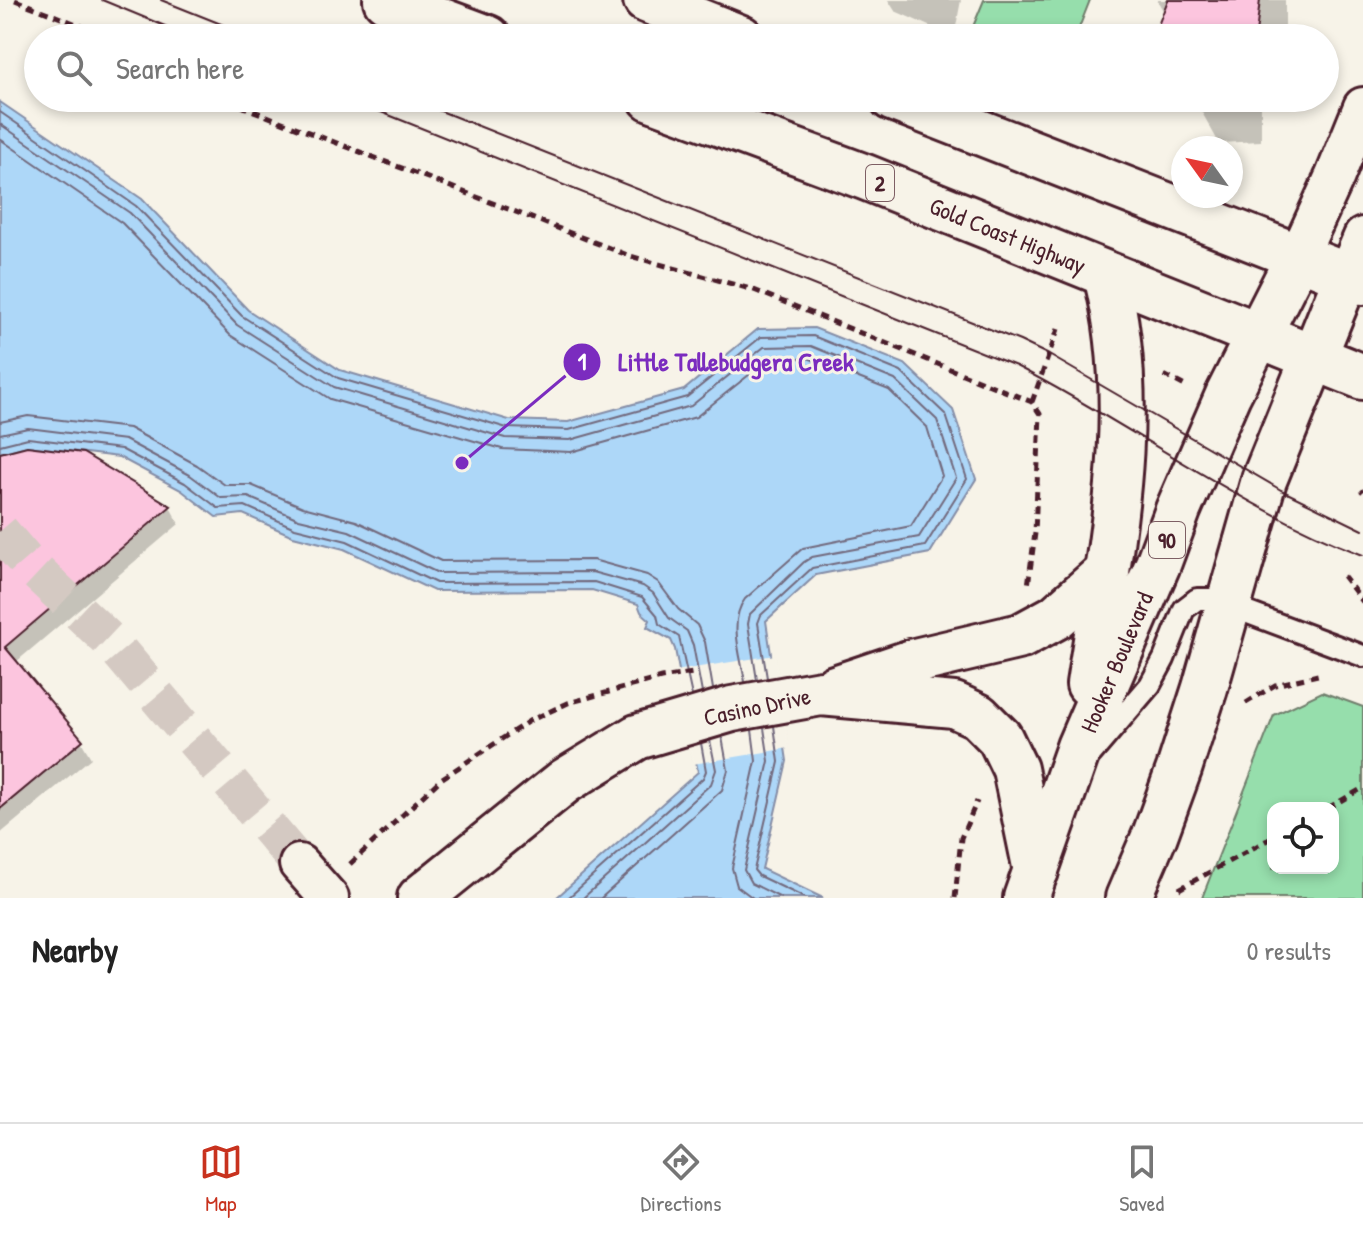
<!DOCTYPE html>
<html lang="en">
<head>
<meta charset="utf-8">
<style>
  body { margin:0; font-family:"Patrick Hand",sans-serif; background:#f2f2f2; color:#222 }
  .controls { position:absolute; right:24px; bottom:24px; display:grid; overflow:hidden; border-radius:16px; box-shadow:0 4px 12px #0003 }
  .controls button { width:72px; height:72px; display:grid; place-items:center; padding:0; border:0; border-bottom:2px solid #e0e0e0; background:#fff; color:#222; font:40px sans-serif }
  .compass { position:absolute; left:1171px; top:136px; width:72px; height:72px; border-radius:50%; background:#fff; box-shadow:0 4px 12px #0003; rotate:303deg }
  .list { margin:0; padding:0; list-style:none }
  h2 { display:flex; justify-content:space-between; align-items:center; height:104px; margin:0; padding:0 32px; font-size:34px }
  h2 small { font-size:26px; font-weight:400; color:#767676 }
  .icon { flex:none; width:44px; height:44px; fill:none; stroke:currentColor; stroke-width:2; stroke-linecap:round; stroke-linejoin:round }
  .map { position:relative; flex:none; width:1363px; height:898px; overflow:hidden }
  .search { position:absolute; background:#fff; box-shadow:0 4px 12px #0003; left:24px; right:24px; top:24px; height:88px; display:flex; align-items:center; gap:20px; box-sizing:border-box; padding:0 28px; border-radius:44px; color:#767676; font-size:30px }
  .sheet { height:224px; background:#fff }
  nav { display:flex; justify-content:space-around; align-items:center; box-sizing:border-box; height:112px; border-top:2px solid #e0e0e0; background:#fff; font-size:22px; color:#767676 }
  nav a { display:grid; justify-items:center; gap:4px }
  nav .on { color:#c8321e }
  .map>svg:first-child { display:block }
  .green { fill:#96deac; stroke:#707e6c; stroke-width:2; fill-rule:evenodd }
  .water { fill:#add7f8; stroke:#858da6; stroke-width:2 }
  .pier { fill:#f7f3e8 }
  .shadow { fill:#0003 }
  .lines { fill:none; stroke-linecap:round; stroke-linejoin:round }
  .shore { stroke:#72697d; stroke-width:2 }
  .building { fill:#fcc5de; stroke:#4a1f2b; stroke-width:2 }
  .street-tunnel { stroke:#d4c9c2; stroke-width:38; stroke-dasharray:38 19; stroke-linecap:butt }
  .lane-casing { stroke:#4a1f2b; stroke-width:26 }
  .street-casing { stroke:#4a1f2b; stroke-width:44 }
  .secondary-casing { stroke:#4a1f2b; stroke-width:50 }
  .primary-casing { stroke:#4a1f2b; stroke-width:50 }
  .highway-casing { stroke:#4a1f2b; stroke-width:50 }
  .path { stroke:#4a1f2b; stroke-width:5; stroke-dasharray:8 6; stroke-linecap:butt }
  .lane { stroke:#f7f3e8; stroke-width:20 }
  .street { stroke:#f7f3e8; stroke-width:38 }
  .secondary { stroke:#f7f3e8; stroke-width:44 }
  .primary { stroke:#f7f3e8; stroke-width:44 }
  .highway { stroke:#f7f3e8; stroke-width:44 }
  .tram { stroke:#4a1f2b; stroke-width:2 }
  .labels { text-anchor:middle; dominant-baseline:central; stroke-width:6; stroke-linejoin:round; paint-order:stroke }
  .shield { fill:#f7f3e8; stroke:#7e5f64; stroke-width:2 }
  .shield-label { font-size:22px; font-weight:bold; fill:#4a1f2b }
  .street-label { font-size:24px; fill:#4a1f2b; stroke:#f7f3e8 }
  .leader { fill:none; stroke:#7b2cbf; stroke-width:3 }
  .callout-dot { fill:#7b2cbf; stroke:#f7f3e8; stroke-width:3 }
  .mark-label { font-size:24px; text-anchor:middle; font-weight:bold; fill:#fff }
  .callout-label { font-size:26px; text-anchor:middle; font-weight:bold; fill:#7b2cbf; stroke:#f7f3e8; stroke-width:6; stroke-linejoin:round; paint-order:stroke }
</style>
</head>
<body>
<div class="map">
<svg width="1363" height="898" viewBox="0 0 1363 898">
  <rect width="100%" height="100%" fill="#f7f3e8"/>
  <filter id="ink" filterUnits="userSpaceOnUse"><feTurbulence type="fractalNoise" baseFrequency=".0125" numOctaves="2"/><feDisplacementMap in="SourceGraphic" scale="16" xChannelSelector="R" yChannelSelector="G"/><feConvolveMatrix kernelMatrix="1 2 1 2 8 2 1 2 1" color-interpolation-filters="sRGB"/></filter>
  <g filter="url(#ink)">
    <!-- green -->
    <path class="green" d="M984 0H1090L1075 38H995L972 29Z
      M1322 692 1363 707V898H1202L1274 715ZM1273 808H1333V868H1273Z"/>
    <!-- water -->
    <path class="water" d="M0 102 142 199 248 310 340 370 509 420 568 422 684 390 758 329 814 328 905 364 953 410 976 479 930 553 816 575 766 621 787 761 762 869 823 898H556L698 772 675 649 671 640 647 627 650 620 641 612 638 604 592 590 434 591 344 549 293 536 243 514 216 517 181 490 119 457 27 446 0 453Z"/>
    <!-- pier -->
    <path class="pier" d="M775 655 789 748 693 764 675 671Z"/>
    <!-- shadow -->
    <path class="shadow" d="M888 0H961L954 37 895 11Z
      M1157 0H1285V38H1155L1165 14Z
      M1190 98H1261V141L1219 143 1195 100Z
      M0 455H82L170 507 179 524 16 662 81 741 91 758 0 834Z"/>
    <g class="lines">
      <!-- shore -->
      <path class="shore" d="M0 112 136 206 242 316 338 378 507 428 569 430 687 397 761 337 813 336 901 372 946 415 967 479 925 546 812 568 761 615 758 623 767 678
        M0 124 130 213 237 325 334 387 505 438 570 440 691 406 764 347 811 346 895 380 937 420 956 478 919 537 812 557 804 562 750 614 748 624 757 680
        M0 139 122 223 230 335 330 399 502 449 571 452 696 417 769 359 808 358 889 390 927 427 942 476 911 526 803 548 745 599C728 621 741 657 745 682
        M0 422 28 416 129 428 197 465 225 485H251L303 507 356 521 441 561 593 560 647 575 658 582 678 609 697 625 705 642 713 689
        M0 434 28 428 125 440 190 475 221 498 248 497 299 519 349 531 438 573 592 572 643 586 653 593 669 618 687 631 693 645 702 693
        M0 445 28 438 121 449 185 483 218 508 245 506 295 528 347 541 436 583 594 582 642 597 657 615 659 624 679 637 692 696
        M774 726 779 762 754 870 759 876 805 898
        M764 728 769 761 744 870 751 883 781 898
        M752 730 756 761 732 868 737 886 753 898
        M568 898 703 778 706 771 701 743
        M583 898 711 784 716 770 710 740
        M601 898 722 790 728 770 722 737"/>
    </g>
    <!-- building -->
    <path class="building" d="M1168 0H1260L1256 34 1230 35V38H1153Z
      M27 446 83 453 171 506 5 647 83 740 0 809V453Z"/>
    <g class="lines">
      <!-- street-tunnel -->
      <path class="street-tunnel" d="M0 531 29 565 111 642 299 864"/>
      <!-- lane casing -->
      <g class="lane-casing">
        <path id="lane" d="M1091 754 1150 685 1164 659 1184 609 1197 599H1211L1363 656"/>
      </g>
      <!-- street casing -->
      <g class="street-casing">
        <path id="street" d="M1298 257 1335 176 1363 107
          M1347 275 1363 237
          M299 864 329 898"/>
      </g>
      <!-- secondary casing -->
      <g class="secondary-casing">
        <path id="secondary" d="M835 688 915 661 1021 636 1056 617 1107 572
          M420 898 565 781 637 737 732 709 821 693 954 705 978 716 1000 738 1015 769 1036 871"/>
      </g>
      <!-- primary casing -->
      <g class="primary-casing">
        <path id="primary" d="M1089 684C1110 548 1141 411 1106 275
          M1026 898 1079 747 1158 564 1178 510 1228 395 1298 257
          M1128 898 1155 835 1179 769 1205 688 1264 480 1347 275"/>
      </g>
      <!-- highway casing -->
      <g class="highway-casing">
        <path id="highway" d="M386 0 488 38
          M646 0 741 38
          M651 98 865 177 1363 377
          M892 98 1363 282"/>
      </g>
      <!-- path -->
      <path class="path" d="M15 0 112 38
        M228 98 246 108 630 256 754 290 1032 402 1040 414 1035 533 1028 586
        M1164 375 1187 387
        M1032 402 1058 329
        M1361 490 1363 492
        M1343 576 1363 602
        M1246 703 1275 685 1322 674
        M1328 808 1363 788
        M350 864 441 779 529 721 568 703 661 678 693 673
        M1179 889 1273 837
        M955 898 961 838 977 801"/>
      <!-- lane -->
      <use href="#lane" class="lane"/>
      <!-- street -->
      <use href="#street" class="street"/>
      <!-- secondary -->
      <use href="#secondary" class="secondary"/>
      <!-- primary -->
      <use href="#primary" class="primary"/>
      <!-- highway -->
      <use href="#highway" class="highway"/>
      <!-- tram -->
      <path class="tram" d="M102 0 194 38
        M161 0 256 38
        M346 98 1016 366C1133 426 1240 508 1363 555
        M408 98 1020 341 1049 355 1281 490 1363 530"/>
    </g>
  </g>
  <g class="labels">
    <!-- shield labels -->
    <g class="shield">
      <rect x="866" y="165" width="28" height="36" rx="6"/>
      <rect x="1149" y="522" width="36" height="36" rx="6"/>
    </g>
    <g class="shield-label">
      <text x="880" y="183">2</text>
      <text x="1167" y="540">90</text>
    </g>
    <!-- street labels -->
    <g class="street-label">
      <text transform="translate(1008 235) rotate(22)">Gold Coast Highway</text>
      <text transform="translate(1116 662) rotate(-67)">Hooker Boulevard</text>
      <text transform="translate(757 706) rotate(-12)">Casino Drive</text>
    </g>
  </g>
  <!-- callouts -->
  <path class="leader" d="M462 463L582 362"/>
  <g class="callout-dot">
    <circle cx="462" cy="463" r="8"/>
    <circle cx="582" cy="362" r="20"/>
  </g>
  <g class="mark-label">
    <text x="582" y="370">1</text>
  </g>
  <g class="callout-label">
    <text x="736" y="371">Little Tallebudgera Creek</text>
  </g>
</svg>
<div class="controls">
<button><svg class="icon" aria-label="locate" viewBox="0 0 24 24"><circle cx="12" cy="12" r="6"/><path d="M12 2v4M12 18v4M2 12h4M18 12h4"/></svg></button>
</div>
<svg class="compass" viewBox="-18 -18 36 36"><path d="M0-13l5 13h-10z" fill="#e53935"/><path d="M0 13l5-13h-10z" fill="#767676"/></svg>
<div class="search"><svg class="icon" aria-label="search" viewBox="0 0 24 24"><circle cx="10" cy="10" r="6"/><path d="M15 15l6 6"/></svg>Search here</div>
</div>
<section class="sheet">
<h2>Nearby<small>0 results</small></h2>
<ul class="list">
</ul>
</section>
<nav>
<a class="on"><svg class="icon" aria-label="map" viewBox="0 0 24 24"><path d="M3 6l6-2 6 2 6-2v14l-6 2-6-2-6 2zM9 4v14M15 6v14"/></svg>Map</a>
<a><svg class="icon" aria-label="directions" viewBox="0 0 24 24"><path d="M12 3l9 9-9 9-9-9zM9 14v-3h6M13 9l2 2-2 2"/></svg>Directions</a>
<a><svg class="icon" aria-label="saved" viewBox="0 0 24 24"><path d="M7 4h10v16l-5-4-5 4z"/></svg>Saved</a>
</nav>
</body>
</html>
